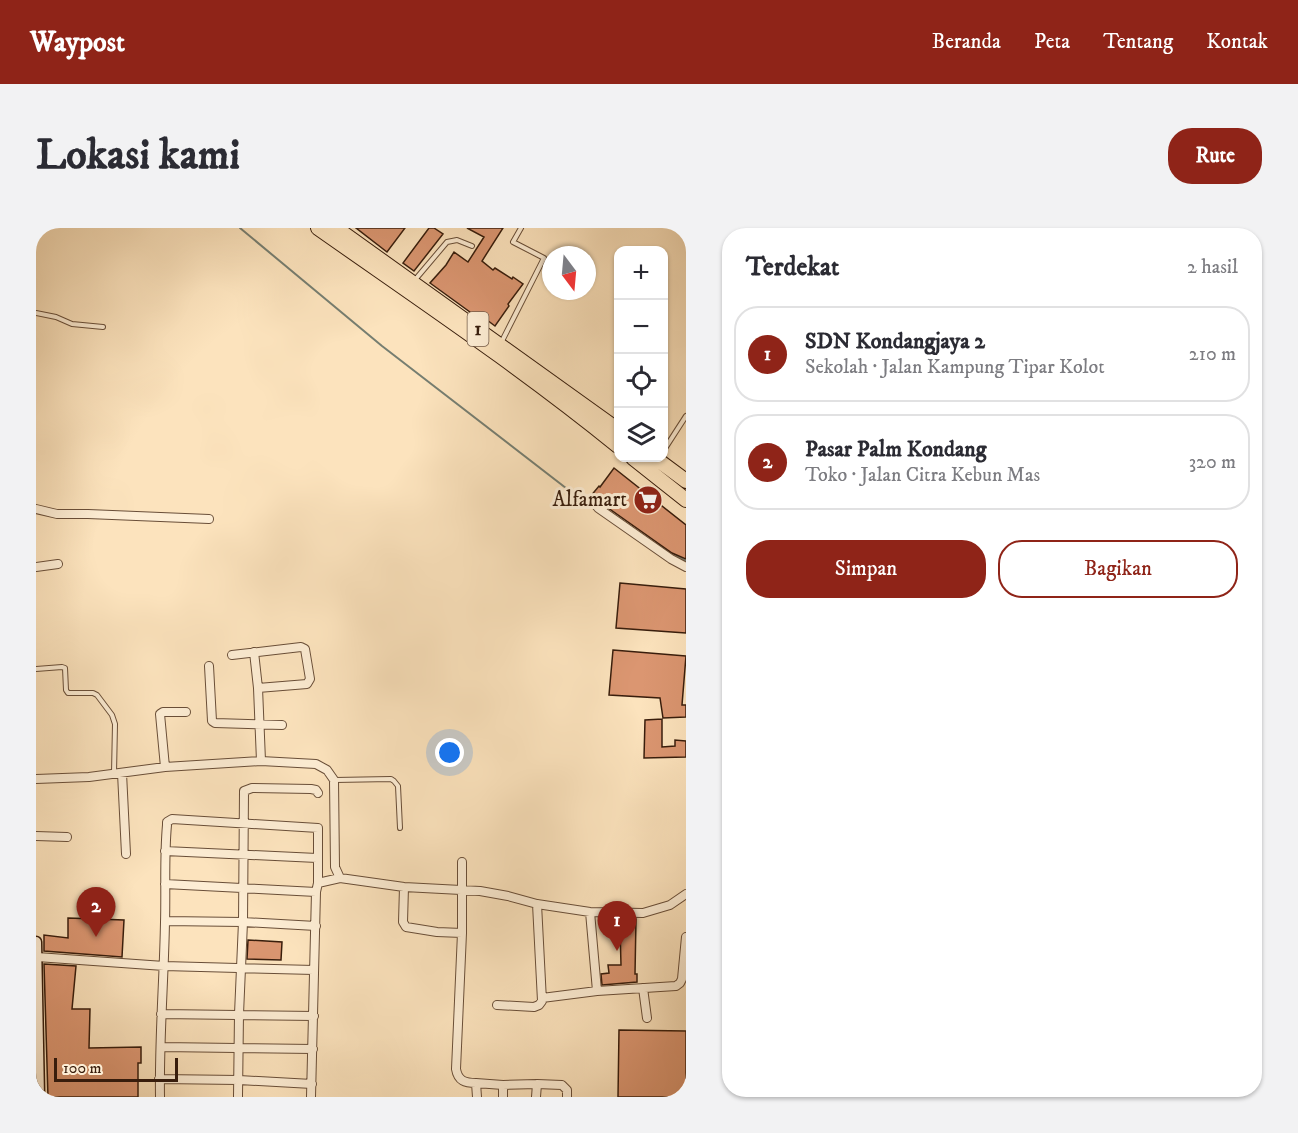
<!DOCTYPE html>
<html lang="id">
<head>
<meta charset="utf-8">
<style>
  body { margin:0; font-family:"IM FELL DW Pica",serif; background:#f2f2f3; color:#2b2b33 }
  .controls { position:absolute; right:18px; top:18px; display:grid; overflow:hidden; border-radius:12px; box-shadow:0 2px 4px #0004 }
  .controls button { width:54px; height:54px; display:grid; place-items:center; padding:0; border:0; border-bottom:2px solid #e1e1e2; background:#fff; color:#2b2b33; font:30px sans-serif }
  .compass { position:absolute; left:506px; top:18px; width:54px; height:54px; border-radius:50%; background:#fff; box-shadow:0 2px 4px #0004; rotate:164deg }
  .scale { position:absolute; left:18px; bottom:15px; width:124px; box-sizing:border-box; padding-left:6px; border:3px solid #381d0c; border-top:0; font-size:16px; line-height:21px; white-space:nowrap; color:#381d0c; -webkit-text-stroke:4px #fdedd4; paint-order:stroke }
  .you { position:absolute; left:414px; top:525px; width:21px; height:21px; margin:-15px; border:4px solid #fff; border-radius:50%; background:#1a73e8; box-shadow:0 0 0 9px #1a73e833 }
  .badge { display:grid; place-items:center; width:39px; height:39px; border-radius:50%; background:#8f2418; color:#fff; font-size:20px; font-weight:700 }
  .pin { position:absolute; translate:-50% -50px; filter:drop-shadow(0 2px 3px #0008) }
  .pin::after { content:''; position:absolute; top:32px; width:21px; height:18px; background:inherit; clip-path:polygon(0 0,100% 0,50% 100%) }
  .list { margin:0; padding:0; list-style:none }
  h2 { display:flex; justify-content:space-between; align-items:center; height:78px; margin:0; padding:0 24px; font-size:26px }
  h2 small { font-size:20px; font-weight:400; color:#7c7c81 }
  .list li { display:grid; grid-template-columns:39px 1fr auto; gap:18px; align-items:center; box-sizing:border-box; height:96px; margin:0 12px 12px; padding:0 12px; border:2px solid #e1e1e2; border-radius:24px }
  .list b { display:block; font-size:22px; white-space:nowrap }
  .list p { margin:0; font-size:20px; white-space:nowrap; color:#7c7c81 }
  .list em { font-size:20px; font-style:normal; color:#7c7c81 }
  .actions { display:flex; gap:12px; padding:18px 24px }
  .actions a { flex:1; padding:14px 0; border:2px solid #8f2418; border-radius:24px; text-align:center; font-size:21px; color:#8f2418 }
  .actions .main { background:#8f2418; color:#fff }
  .icon { flex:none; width:33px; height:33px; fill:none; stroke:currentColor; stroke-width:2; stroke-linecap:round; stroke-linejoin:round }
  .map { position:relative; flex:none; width:650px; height:869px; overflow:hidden; border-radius:24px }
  header { display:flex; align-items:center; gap:36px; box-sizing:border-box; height:84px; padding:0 30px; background:#8f2418; color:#fff }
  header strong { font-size:28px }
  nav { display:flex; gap:33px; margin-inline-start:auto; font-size:21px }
  .intro { display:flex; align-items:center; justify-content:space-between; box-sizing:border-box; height:144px; padding:0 36px }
  h1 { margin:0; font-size:42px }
  .button { padding:15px 27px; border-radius:24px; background:#8f2418; color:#fff; font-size:21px; font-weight:700 }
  main { display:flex; gap:36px; padding:0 36px }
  aside { flex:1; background:#fff; border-radius:24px; box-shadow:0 2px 4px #0004 }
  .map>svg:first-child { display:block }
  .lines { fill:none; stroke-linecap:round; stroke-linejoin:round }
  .stream { stroke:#767e71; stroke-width:2 }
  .building { fill:#db9671; stroke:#381d0c; stroke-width:1.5 }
  .lane-casing { stroke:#694e38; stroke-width:6 }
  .street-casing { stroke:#694e38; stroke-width:10 }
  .secondary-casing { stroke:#381d0c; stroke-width:13 }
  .highway-casing { stroke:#381d0c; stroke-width:16 }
  .lane { stroke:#fdedd4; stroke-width:4 }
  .street { stroke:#fdedd4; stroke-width:8 }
  .secondary { stroke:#fdedd4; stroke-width:10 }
  .highway { stroke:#fce3bd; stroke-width:14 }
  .labels { text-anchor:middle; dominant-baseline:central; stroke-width:6; stroke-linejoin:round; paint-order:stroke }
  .shield { fill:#fdedd4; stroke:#735b48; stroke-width:1.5 }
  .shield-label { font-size:20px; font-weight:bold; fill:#381d0c }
  .poi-label { font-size:21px; fill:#381d0c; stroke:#fdedd4; text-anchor:end }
</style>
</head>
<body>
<header>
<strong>Waypost</strong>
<nav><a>Beranda</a><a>Peta</a><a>Tentang</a><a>Kontak</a></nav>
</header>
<div class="intro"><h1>Lokasi kami</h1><a class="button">Rute</a></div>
<main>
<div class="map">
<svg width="650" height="869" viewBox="0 0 650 869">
  <rect width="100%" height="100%" fill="#fce3bd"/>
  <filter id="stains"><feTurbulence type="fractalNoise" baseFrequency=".00333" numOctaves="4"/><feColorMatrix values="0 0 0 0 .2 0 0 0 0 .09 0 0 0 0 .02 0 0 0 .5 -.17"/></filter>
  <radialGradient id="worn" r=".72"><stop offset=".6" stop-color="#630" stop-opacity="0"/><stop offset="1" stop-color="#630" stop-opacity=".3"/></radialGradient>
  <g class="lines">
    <!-- stream -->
    <path class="stream" d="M204 0 346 118 548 274 558 281
      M619 315 650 333"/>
  </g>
  <!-- building -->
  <path class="building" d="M320 0H369L351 24Z
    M393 0H398L407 6 378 43 367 35Z
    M431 0H467L446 33 457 42 459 40 476 51 477 49 487 56 472 76 473 78 459 98 447 89 445 92 394 55 410 37 418 24 432 34 448 9Z
    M578 240 650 297V331L636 325 565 275 560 274 554 269 563 258 564 259Z
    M584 355 650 361V405L580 400Z
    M577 422 650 428 646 477H650V489L627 490 624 470 573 467Z
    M626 491V519L639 518V512L650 513V529L608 530 609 492Z
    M32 690 88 692 86 729 8 723V707L32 710Z
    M588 691H600L599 746H601V754L566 757 565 746 573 745 572 737H585L584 700H588Z
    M212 712 246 714 245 732 211 731Z
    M8 736 40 738 36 781H54L53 820 105 819V835H102V869H12Z
    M583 802 650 803V869H582Z"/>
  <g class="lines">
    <!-- lane casing -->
    <g class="lane-casing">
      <path id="lane" d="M378 53 411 14 421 12 436 18
        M0 85 20 89 36 96 67 99
        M465 115 508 30 477 14 485 0
        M628 222 650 188
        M0 441 26 439 29 440 30 462 32 465H57L61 467 76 487 79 496 78 545
        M299 552 355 551 358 553 362 558 364 600"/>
    </g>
    <!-- street casing -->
    <g class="street-casing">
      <path id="street" d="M562 280 635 331 650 339
        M0 281 21 286H52L173 291
        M0 339 22 336
        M218 424 222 460 225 533
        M196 427 265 419 269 421 274 451 271 456 222 460
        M173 438 176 493 179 495 246 497
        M129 539 124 486 127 484H150
        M86 545 90 626
        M0 551 53 549 129 539 225 533 280 536 291 542 298 552 299 639 304 650 368 659 444 663 472 668 501 676 554 684 607 685 634 677 650 666
        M0 608 31 609
        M129 623 281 630
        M426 634V705L420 841C422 853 429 855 440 855L441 869
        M282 655 304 650
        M129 656 280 664
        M368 659 367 694 370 699 401 704 426 705
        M554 684 561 763
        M129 693 207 694 280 698
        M1 729 128 738 278 742
        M607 760 611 790
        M506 770 561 763 640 758 644 755 646 751 650 709
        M461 777 498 779 503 777 506 773 501 676
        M125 786 278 788
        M125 819 277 821
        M123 851 203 852 276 856
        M440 855 467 857 501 856 500 869
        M501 856 526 857 531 862V869
        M124 869C123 811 128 752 129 694 130 662 128 629 131 597V594L136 591 282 600V655L280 664 275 869
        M202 869 203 786 207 694 208 563 216 560 275 561 280 562 282 565
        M467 869V857"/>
    </g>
    <!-- secondary casing -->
    <g class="secondary-casing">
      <path id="secondary" d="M0 714 3 869"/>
    </g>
    <!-- highway casing -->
    <g class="highway-casing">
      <path id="highway" d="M282 0C383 71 486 140 582 218
        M300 0 582 202
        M597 230 650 272
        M619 230 650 253"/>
    </g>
    <!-- lane -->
    <use href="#lane" class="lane"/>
    <!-- street -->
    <use href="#street" class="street"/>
    <!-- secondary -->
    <use href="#secondary" class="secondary"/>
    <!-- highway -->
    <use href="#highway" class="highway"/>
  </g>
  <!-- icons -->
  <defs>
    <g id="supermarket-disc" transform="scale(1.5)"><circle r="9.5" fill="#8f2418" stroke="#fdedd4"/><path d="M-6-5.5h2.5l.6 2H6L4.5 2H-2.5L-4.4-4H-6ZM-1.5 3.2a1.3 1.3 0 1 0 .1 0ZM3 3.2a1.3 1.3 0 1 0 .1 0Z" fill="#fff"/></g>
  </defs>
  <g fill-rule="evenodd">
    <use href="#supermarket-disc" x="612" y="272"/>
  </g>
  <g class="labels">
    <!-- shield labels -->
    <rect class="shield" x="431.5" y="84" width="21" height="34" rx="4.5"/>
    <g class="shield-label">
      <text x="442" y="101">1</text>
    </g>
    <!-- poi labels -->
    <g class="poi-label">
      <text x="591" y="272">Alfamart</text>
    </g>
  </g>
  <rect width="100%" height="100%" filter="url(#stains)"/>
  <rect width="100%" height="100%" fill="url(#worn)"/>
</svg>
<div class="controls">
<button>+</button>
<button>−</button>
<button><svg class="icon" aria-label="locate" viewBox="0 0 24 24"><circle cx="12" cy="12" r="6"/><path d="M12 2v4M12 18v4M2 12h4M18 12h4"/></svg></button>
<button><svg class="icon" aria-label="layers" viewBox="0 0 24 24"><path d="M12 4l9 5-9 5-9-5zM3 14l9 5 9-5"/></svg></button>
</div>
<svg class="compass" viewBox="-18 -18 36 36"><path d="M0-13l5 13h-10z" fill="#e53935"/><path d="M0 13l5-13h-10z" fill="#7c7c81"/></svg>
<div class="scale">100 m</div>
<div class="you"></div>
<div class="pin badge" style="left:581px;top:723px">1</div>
<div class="pin badge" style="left:60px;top:709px">2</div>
</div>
<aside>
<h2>Terdekat<small>2 hasil</small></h2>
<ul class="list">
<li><span class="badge">1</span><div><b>SDN Kondangjaya 2</b><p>Sekolah · Jalan Kampung Tipar Kolot</p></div><em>210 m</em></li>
<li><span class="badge">2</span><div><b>Pasar Palm Kondang</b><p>Toko · Jalan Citra Kebun Mas</p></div><em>320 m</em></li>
</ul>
<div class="actions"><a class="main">Simpan</a><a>Bagikan</a></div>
</aside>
</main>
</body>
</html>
